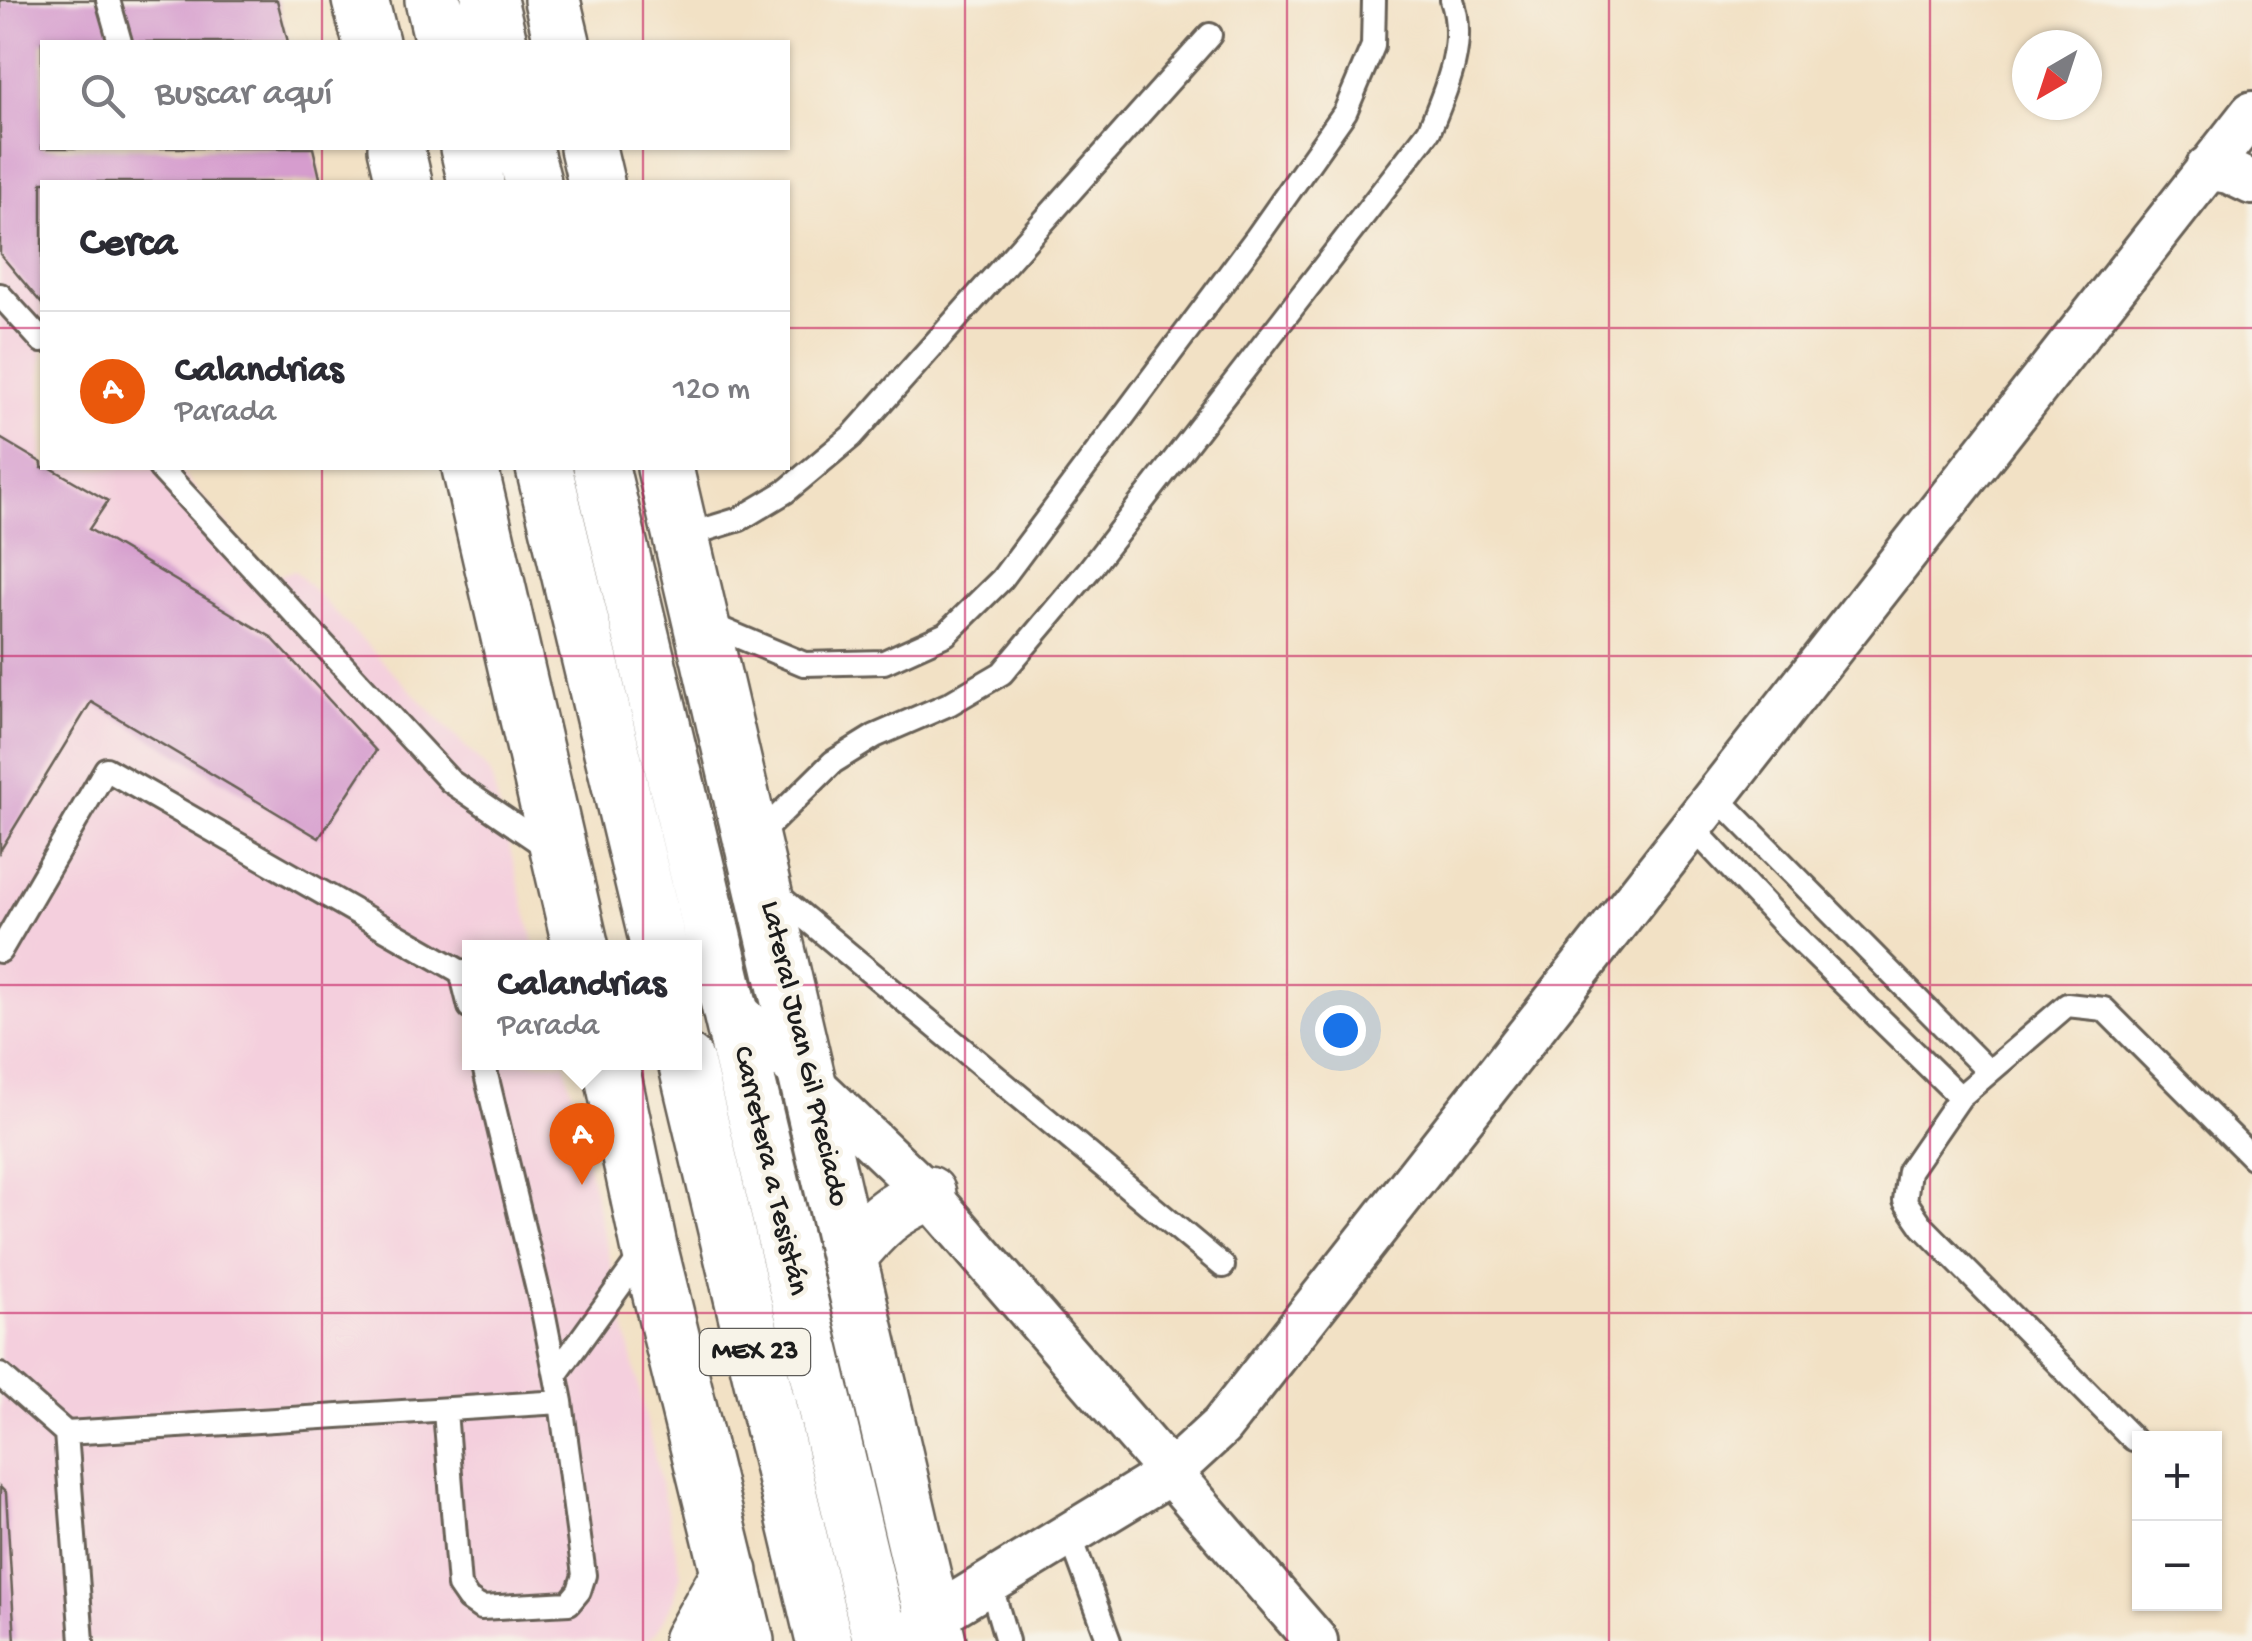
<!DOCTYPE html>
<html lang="es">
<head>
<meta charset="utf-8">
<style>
  body { margin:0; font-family:"Gochi Hand",sans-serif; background:#f7f7f7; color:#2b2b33 }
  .controls { position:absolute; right:30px; bottom:30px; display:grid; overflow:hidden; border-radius:0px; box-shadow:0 2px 8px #0004 }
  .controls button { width:90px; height:90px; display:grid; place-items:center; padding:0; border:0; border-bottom:2px solid #e1e1e2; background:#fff; color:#2b2b33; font:50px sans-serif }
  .compass { position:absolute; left:2012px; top:30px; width:90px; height:90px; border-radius:50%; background:#fff; box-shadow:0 2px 8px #0004; rotate:219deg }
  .you { position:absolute; left:1340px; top:1030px; width:35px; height:35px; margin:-25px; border:8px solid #fff; border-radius:50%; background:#1a73e8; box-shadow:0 0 0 15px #1a73e833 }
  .badge { display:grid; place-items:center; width:65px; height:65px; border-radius:50%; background:#ea580c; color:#fff; font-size:32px; font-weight:700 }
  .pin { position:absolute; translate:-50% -82px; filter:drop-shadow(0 2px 5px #0008) }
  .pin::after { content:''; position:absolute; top:52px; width:35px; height:30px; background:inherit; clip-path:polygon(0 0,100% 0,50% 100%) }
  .popup { position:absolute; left:462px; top:940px; width:240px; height:130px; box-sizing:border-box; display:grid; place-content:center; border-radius:0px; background:#fff; filter:drop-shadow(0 2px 8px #0005); font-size:32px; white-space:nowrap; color:#7c7c81 }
  .popup b { font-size:38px; color:#2b2b33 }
  .popup::after { content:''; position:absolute; left:50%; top:100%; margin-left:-20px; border:20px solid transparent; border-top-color:#fff }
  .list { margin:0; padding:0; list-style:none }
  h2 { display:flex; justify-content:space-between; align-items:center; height:130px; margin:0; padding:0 40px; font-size:42px }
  h2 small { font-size:32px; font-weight:400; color:#7c7c81 }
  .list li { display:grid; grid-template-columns:65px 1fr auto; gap:30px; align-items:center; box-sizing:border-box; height:160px; padding:0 40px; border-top:2px solid #e1e1e2 }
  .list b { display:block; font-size:38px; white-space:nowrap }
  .list p { margin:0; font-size:32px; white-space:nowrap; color:#7c7c81 }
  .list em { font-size:32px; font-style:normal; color:#7c7c81 }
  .icon { flex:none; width:55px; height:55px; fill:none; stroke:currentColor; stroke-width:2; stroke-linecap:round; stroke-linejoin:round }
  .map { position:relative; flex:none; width:2252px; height:1641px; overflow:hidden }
  .search { position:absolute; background:#fff; box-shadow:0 2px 8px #0004; left:40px; top:40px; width:750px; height:110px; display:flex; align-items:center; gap:25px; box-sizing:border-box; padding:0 35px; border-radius:0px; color:#7c7c81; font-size:38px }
  .panel { position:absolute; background:#fff; box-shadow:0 2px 8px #0004; left:40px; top:180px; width:750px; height:290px; border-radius:0px }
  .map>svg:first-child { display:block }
  .built { fill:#f4cfdd }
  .building { fill:#d69dce }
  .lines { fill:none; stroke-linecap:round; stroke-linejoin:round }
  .service-casing { stroke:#676157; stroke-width:28 }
  .minor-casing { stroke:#676157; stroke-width:48 }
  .secondary-casing { stroke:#676157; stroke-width:60 }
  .primary-casing { stroke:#676157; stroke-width:60 }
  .service { stroke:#fff; stroke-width:22 }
  .minor { stroke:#fff; stroke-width:42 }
  .secondary { stroke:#fff; stroke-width:55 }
  .primary { stroke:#fff; stroke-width:55 }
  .grid { fill:none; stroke:#c2185b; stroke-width:2.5; stroke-opacity:0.55 }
  .labels { text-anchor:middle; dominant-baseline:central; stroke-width:9; stroke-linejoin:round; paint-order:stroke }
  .shield { fill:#f7f3e8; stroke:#5e5c59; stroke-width:2.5 }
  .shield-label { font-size:28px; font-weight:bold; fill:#1c1c1c }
  .street-label { font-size:30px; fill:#1c1c1c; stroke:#f7f3e8 }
</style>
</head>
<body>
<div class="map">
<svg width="2252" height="1641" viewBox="0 0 2252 1641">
  <rect width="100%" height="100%" fill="#f7f3e8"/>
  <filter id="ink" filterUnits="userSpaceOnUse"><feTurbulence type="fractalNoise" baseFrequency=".01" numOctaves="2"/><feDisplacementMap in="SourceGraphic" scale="20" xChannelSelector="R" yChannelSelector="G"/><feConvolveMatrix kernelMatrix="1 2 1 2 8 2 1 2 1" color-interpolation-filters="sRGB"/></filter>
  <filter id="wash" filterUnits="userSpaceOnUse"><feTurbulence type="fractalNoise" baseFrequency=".0048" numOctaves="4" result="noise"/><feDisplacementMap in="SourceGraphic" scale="40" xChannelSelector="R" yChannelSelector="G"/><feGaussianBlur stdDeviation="2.25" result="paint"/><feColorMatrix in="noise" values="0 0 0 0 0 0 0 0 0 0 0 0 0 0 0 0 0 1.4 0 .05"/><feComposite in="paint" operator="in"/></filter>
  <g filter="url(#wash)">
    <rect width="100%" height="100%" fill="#f2e1c5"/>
    <!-- built -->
    <path class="built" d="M0 254 42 304V468H177L271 576 295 571 490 772 535 947 470 948V1062L565 1063 681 1573 674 1600 656 1633 646 1641H0Z"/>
    <g id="blocks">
      <!-- building -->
      <path class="building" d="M0 0H277L288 42H42V148H313L321 182H42V304L0 254Z
        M0 438 42 463V468H51L108 501 89 529 271 637 376 751 319 838 91 702 0 851Z
        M0 1487 6 1493 15 1641H0Z"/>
    </g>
  </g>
  <g filter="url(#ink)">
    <use href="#blocks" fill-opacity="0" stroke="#676157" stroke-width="2.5"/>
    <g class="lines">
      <!-- service casing -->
      <g class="service-casing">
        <path id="service" d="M108 0 120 42
          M0 295 42 341
          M160 468 450 781 551 850
          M681 537 740 519 785 492 852 436 1210 35
          M704 622 804 664 884 662 946 634 1002 579 1257 237 1345 112 1373 46 1374 0
          M1717 797 1989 1072
          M1693 828 1787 928 1960 1097
          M756 838 833 762 875 736 949 704 1002 673 1089 570 1429 131C1446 90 1467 44 1452 0
          M774 892 1223 1266
          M0 951 106 769 470 977
          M461 971 470 1007
          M556 1374 644 1252
          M0 1375 66 1433 82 1641
          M445 1411 459 1586 468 1599 481 1608 569 1603 579 1591 584 1575 561 1402
          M66 1433 561 1402 543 1311 483 1062
          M2133 1439 1923 1227 1905 1201 1909 1171 1960 1097 2067 1005 2104 1009 2252 1157
          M1070 1535 1109 1641
          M990 1583 1007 1641"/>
      </g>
      <!-- minor casing -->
      <g class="minor-casing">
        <path id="minor" d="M2207 168 2229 172 2252 183
          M729 1004 928 1194 1316 1641
          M909 1632 1170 1473 1221 1426 2252 113"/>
      </g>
      <!-- secondary casing -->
      <g class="secondary-casing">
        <path id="secondary" d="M360 0 371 42
          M552 0 562 42
          M396 148 404 182
          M588 148 596 182
          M470 468 581 948
          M665 468 938 1641
          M610 1062 649 1246 746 1641
          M850 1255C874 1225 892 1207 928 1194
          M691 1641 730 1572"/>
      </g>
      <!-- primary casing -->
      <g class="primary-casing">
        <path id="primary" d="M433 0 443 42
          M489 0 499 42
          M468 148 476 182
          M524 148 533 182
          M544 468 659 948
          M601 468 881 1641
          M686 1062 824 1641"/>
      </g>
      <!-- service -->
      <use href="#service" class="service"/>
      <!-- minor -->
      <use href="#minor" class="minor"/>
      <!-- secondary -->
      <use href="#secondary" class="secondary"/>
      <!-- primary -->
      <use href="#primary" class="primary"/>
    </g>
  </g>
  <!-- grid -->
  <path class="grid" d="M322 0V42M643 0V42M965 0V1641M1287 0V1641M1609 0V1641M1930 0V1641M322 148V182M643 148V182M0 328H42M788 328H2252M322 468V1641M643 468V1641M0 656H2252M0 985H2252M0 1313H2252"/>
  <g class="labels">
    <!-- shield labels -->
    <rect class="shield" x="700" y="1329" width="110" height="46" rx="8"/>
    <g class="shield-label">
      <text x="755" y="1352">MEX 23</text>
    </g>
    <!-- street labels -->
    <g class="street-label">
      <text transform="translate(803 1054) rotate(77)">Lateral Juan Gil Preciado</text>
      <text transform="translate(769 1171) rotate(77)">Carretera a Tesistán</text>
    </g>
  </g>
</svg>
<div class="controls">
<button>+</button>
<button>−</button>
</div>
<svg class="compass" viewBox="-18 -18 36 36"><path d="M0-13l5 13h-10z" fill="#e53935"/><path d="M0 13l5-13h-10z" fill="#7c7c81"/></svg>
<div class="you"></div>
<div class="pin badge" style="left:582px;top:1185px">A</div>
<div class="popup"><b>Calandrias</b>Parada</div>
<div class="search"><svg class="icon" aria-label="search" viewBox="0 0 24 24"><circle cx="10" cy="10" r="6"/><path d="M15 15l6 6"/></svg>Buscar aquí</div>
<section class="panel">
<h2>Cerca<small></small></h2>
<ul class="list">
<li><span class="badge">A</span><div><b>Calandrias</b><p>Parada</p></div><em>120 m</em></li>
</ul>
</section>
</div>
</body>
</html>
